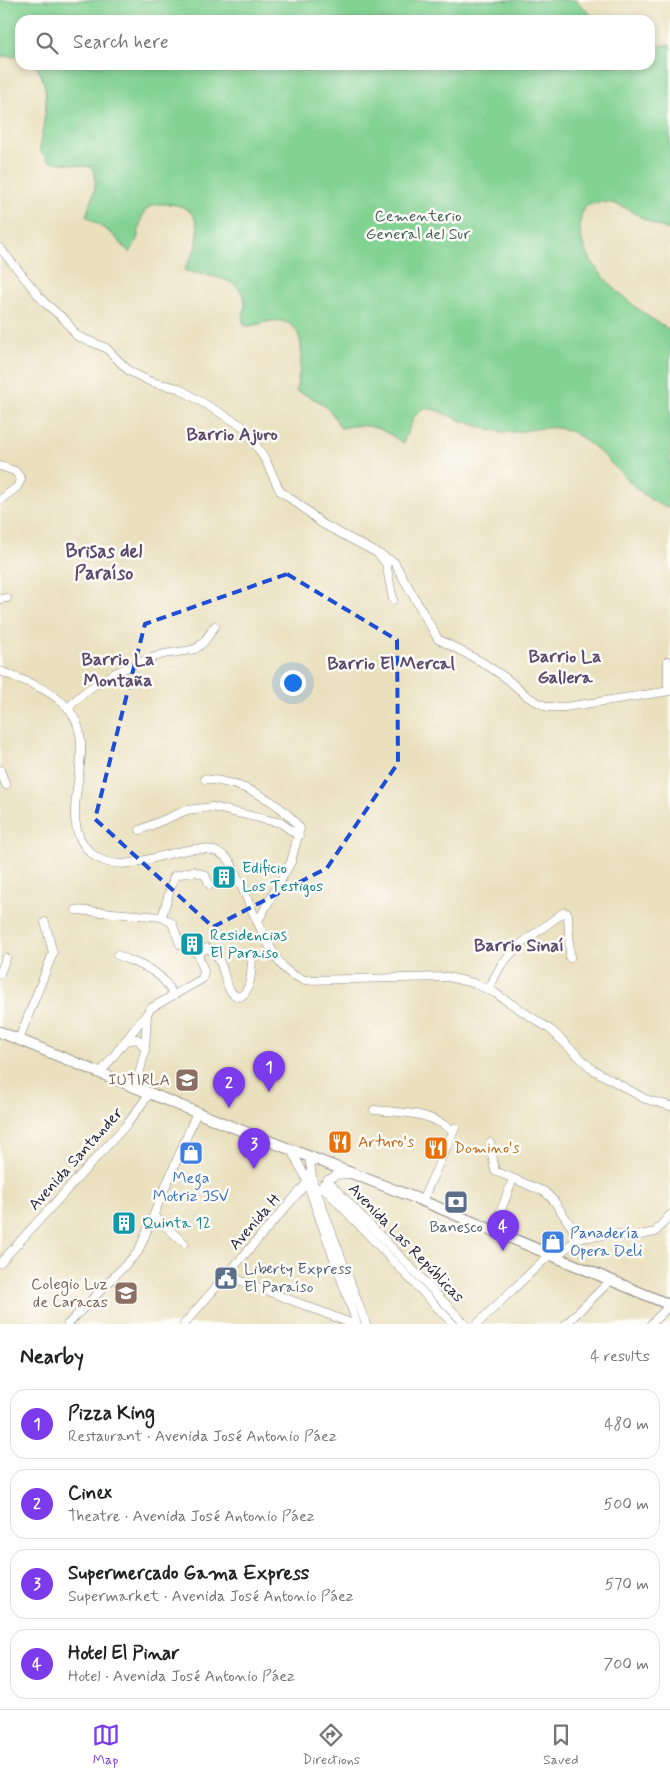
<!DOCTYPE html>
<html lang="en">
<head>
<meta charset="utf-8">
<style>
  body { margin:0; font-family:Mynerve,sans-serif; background:#f6f6f6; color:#202124 }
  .you { position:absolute; left:292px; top:682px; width:18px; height:18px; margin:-12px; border:4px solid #fff; border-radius:50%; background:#1a73e8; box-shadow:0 0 0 8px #1a73e833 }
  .badge { display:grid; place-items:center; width:32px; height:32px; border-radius:50%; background:#7c3aed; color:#fff; font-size:16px; font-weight:700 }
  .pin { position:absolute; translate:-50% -41px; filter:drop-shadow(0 1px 2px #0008) }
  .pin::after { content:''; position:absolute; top:26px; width:18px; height:15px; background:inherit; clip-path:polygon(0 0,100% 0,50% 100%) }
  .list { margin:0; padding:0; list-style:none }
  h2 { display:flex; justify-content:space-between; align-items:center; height:65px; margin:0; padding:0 20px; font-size:21px }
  h2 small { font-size:16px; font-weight:400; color:#757577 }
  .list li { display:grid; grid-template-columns:32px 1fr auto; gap:15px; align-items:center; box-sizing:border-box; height:70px; margin:0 10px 10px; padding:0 10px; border:1px solid #e0e0e0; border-radius:15px }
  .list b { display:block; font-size:19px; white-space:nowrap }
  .list p { margin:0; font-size:16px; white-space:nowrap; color:#757577 }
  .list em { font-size:16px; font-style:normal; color:#757577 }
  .icon { flex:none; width:28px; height:28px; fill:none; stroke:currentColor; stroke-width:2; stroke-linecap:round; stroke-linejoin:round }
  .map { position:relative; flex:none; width:670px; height:1324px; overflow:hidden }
  .search { position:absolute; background:#fff; box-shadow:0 2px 8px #0003; left:15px; right:15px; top:15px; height:55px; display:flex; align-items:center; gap:12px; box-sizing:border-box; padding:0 18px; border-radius:15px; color:#757577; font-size:19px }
  .sheet { height:385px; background:#fff }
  nav { display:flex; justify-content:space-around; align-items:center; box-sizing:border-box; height:70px; border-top:1px solid #e0e0e0; background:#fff; font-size:14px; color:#757577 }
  nav a { display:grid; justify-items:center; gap:2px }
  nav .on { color:#7c3aed }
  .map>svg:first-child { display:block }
  .green { fill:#82d292; stroke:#527a66 }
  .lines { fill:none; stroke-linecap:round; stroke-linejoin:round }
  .minor-casing { stroke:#86817c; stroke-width:9 }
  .major-casing { stroke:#86817c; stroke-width:12 }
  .minor { stroke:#fff; stroke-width:8 }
  .major { stroke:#fff; stroke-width:10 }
  .marked { fill:none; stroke:#1d4ed8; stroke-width:4; stroke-dasharray:10 6; stroke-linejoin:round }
  .labels { text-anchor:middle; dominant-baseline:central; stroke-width:5; stroke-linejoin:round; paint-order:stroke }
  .park-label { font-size:16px; fill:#446059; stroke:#fdfcf7 }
  .culture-label { font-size:16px; fill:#0d838f; stroke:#fdfcf7; text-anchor:start }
  .education-label { font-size:16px; fill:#785e54; stroke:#fdfcf7; text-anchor:end }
  .food-label { font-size:16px; fill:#c56008; stroke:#fdfcf7; text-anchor:start }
  .street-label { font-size:16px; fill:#22223b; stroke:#fdfcf7 }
  .shop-label { font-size:16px; fill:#366cbe; stroke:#fdfcf7 }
  .service-label { font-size:16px; fill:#4e5e75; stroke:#fdfcf7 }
  .neighbourhood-label { font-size:18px; font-weight:bold; fill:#5a496d; stroke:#fdfcf7 }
  .quarter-label { font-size:19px; font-weight:bold; fill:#5a496d; stroke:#fdfcf7 }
</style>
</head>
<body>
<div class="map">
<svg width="670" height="1324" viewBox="0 0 670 1324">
  <rect width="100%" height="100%" fill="#fdfcf7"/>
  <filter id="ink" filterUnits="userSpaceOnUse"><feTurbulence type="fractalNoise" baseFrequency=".02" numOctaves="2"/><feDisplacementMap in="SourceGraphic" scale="10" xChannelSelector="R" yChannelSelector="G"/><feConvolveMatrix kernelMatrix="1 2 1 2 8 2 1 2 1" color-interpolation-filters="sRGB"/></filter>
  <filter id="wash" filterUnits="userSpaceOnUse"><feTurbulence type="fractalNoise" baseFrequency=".0096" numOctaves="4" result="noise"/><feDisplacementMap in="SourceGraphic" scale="20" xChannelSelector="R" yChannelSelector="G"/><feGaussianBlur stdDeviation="1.12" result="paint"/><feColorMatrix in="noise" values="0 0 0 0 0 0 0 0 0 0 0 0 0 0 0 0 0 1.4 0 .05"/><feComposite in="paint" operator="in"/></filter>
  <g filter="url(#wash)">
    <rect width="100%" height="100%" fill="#eae0be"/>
    <!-- green -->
    <path class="green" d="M0 0H576L596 20H20V57L0 56Z
      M670 44V230C636 222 622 192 585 206 560 253 634 310 670 330V507C647 507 614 463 596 449 586 441 576 432 563 429 543 424 523 434 503 432 485 429 464 422 448 415 437 411 434 408 423 409L414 417 403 443C380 427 368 422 340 428 331 406 317 399 296 391 299 371 312 326 281 321 268 319 258 326 246 326L243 322C243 316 245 308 245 302 241 274 202 277 184 270 188 262 194 254 196 246 202 223 193 204 167 204 159 204 152 203 146 210 140 217 140 227 138 235 137 241 133 247 130 253L112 234 86 216C91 199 101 184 91 167L49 161 40 150C42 121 55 91 35 65H650V48Z"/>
  </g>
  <g filter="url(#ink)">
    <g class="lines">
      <!-- minor casing -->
      <g class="minor-casing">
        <path id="minor" d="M0 248 44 302 65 320 77 336 106 348 129 371 151 382 178 388 244 427 266 461 280 491 305 509 321 523 394 562 438 639 482 662 506 678 528 697 547 707H565L670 691
          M0 466 15 471 21 479 17 487 0 500
          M379 555 386 563 393 600
          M0 599 7 598
          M0 671C19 679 42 686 58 699 113 741 47 813 91 853 128 888 196 823 230 861 243 887 267 951 285 969 291 975 298 978 305 980L448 977 473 983 495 993 551 1030 592 1069 645 1099 670 1106
          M668 691V661
          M69 708C89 682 133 663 164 654 174 652 185 652 195 649 204 645 209 634 215 626
          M0 770 6 785
          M205 779C241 782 278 799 300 828L291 862 258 921
          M140 830 187 810 212 807 281 823 299 836
          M76 910 162 917 172 923 180 944 198 954
          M162 917 174 876 193 871 205 875 210 885
          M117 955C139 965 163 970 172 994
          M0 974 6 958
          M488 990 501 965 518 946 564 912 568 914 570 958
          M19 1039 53 953 45 922
          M125 1041 138 1039 145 1049
          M101 1072 151 1008 202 979 204 971 198 954 207 948C229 957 220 994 240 997 253 989 251 969 252 956
          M136 1087 145 1050 147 1014
          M374 1110C405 1113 428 1111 453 1131
          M490 1143 495 1171 545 1192 554 1201 579 1238
          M291 1150 304 1174 357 1324
          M309 1157 313 1182 366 1324
          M327 1180 465 1324
          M324 1183 336 1175 350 1174
          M322 1186 453 1324
          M422 1201 455 1128
          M155 1217 184 1243
          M493 1231 513 1179
          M555 1257 579 1238 616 1234 636 1236 655 1232 670 1215
          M0 1263 128 1123 150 1093
          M226 1275 353 1324
          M68 1324 138 1252 197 1112
          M184 1324 307 1183
          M477 1324 549 1255
          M566 1324 611 1280
          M651 1324 670 1305"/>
      </g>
      <!-- major casing -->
      <g class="major-casing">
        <path id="major" d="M0 1032 225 1124 418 1199 670 1305"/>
      </g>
      <!-- minor -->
      <use href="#minor" class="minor"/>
      <!-- major -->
      <use href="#major" class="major"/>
    </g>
  </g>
  <!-- marked area -->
  <path class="marked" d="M287 574 397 640 398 763 327 868 213 927 95 819 145 624Z"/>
  <!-- icons -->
  <defs>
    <g id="building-square" transform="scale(1.25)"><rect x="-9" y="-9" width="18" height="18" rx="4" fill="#0f9aa8" stroke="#fdfcf7"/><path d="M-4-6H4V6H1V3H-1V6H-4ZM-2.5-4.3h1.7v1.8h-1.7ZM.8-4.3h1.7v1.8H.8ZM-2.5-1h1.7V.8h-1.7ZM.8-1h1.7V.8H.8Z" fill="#fff"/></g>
    <g id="university-square" transform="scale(1.25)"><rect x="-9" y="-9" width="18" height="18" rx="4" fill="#8d6e63" stroke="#fdfcf7"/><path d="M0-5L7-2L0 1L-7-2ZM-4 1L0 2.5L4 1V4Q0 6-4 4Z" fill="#fff"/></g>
    <g id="restaurant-square" transform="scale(1.25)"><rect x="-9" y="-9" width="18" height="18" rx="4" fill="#e8710a" stroke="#fdfcf7"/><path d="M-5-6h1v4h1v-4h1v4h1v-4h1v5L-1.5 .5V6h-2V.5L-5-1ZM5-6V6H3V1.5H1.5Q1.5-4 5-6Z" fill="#fff"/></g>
    <g id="shop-square" transform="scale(1.25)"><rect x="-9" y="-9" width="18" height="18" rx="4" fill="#3f7fe0" stroke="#fdfcf7"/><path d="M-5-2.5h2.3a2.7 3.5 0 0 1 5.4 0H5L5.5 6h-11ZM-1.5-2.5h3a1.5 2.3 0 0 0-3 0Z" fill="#fff"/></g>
    <g id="bank-square" transform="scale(1.25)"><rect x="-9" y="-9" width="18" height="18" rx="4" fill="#5c6f8a" stroke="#fdfcf7"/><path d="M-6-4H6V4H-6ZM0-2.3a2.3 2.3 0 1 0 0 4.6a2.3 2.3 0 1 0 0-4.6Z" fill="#fff"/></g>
    <g id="civic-square" transform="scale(1.25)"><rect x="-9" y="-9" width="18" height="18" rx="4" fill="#5c6f8a" stroke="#fdfcf7"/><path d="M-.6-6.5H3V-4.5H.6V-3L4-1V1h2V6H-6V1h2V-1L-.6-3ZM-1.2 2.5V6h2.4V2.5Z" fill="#fff"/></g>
    <g id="school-square" transform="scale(1.25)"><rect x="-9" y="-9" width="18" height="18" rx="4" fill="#8d6e63" stroke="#fdfcf7"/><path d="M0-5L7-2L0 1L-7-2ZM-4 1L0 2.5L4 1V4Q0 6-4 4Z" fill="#fff"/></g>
  </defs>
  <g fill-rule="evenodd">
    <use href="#building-square" x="224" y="877"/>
    <use href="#building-square" x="192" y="944"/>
    <use href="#university-square" x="187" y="1080"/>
    <use href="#restaurant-square" x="340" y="1142"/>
    <use href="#restaurant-square" x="436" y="1148"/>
    <use href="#shop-square" x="191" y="1153"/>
    <use href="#bank-square" x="456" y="1202"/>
    <use href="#building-square" x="124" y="1223"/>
    <use href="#shop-square" x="553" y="1242"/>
    <use href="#civic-square" x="226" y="1278"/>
    <use href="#school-square" x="126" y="1293"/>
  </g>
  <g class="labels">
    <!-- park labels -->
    <g class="park-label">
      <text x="418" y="216">Cementerio<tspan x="418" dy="18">General del Sur</tspan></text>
    </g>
    <!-- culture labels -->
    <g class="culture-label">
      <text x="242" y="868">Edificio<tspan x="242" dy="18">Los Testigos</tspan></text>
      <text x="210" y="935">Residencias<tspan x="210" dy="18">El Paraiso</tspan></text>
      <text x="142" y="1223">Quinta 12</text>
    </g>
    <!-- education labels -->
    <g class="education-label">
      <text x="170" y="1080">IUTIRLA</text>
      <text x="108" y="1284">Colegio Luz<tspan x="108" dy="18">de Caracas</tspan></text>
    </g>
    <!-- food labels -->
    <g class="food-label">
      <text x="358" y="1142">Arturo's</text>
      <text x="454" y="1148">Domino's</text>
    </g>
    <!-- street labels -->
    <g class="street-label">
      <text transform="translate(76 1159) rotate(-48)">Avenida Santander</text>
      <text transform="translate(255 1222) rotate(-49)">Avenida H</text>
      <text transform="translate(406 1243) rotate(46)">Avenida Las Repúblicas</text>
    </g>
    <!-- shop labels -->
    <g class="shop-label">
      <text x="191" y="1178">Mega<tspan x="191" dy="18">Motriz JSV</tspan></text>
      <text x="570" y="1233" text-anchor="start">Panadería<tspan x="570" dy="18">Opera Deli</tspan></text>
    </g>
    <!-- service labels -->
    <g class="service-label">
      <text x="456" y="1227">Banesco</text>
      <text x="244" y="1269" text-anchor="start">Liberty Express<tspan x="244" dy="18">El Paraíso</tspan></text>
    </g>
    <!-- neighbourhood labels -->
    <g class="neighbourhood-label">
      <text x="232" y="435">Barrio Ajuro</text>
      <text x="565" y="657">Barrio La<tspan x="565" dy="21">Gallera</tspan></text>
      <text x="118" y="660">Barrio La<tspan x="118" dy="21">Montaña</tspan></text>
      <text x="391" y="664">Barrio El Mercal</text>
      <text x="519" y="946">Barrio Sinaí</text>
    </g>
    <!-- quarter labels -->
    <g class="quarter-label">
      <text x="104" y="551">Brisas del<tspan x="104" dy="22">Paraíso</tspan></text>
    </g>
  </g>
</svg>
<div class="you"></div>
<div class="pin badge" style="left:269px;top:1092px">1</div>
<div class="pin badge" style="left:229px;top:1108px">2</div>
<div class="pin badge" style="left:254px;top:1169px">3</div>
<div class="pin badge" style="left:503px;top:1251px">4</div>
<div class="search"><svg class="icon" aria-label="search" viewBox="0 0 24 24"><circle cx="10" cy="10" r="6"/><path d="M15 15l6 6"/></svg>Search here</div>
</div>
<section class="sheet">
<h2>Nearby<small>4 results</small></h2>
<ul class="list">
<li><span class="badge">1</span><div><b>Pizza King</b><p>Restaurant · Avenida José Antonio Páez</p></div><em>480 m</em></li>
<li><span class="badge">2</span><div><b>Cinex</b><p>Theatre · Avenida José Antonio Páez</p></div><em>500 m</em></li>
<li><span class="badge">3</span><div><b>Supermercado Gama Express</b><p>Supermarket · Avenida José Antonio Páez</p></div><em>570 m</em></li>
<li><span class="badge">4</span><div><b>Hotel El Pinar</b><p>Hotel · Avenida José Antonio Páez</p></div><em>700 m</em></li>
</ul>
</section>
<nav>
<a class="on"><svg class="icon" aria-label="map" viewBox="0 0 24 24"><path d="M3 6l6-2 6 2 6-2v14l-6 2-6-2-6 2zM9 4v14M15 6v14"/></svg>Map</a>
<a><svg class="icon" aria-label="directions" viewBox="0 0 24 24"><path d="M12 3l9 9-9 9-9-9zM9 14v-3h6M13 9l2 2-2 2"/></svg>Directions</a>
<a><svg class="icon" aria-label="saved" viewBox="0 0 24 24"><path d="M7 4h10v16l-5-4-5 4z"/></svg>Saved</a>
</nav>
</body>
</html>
